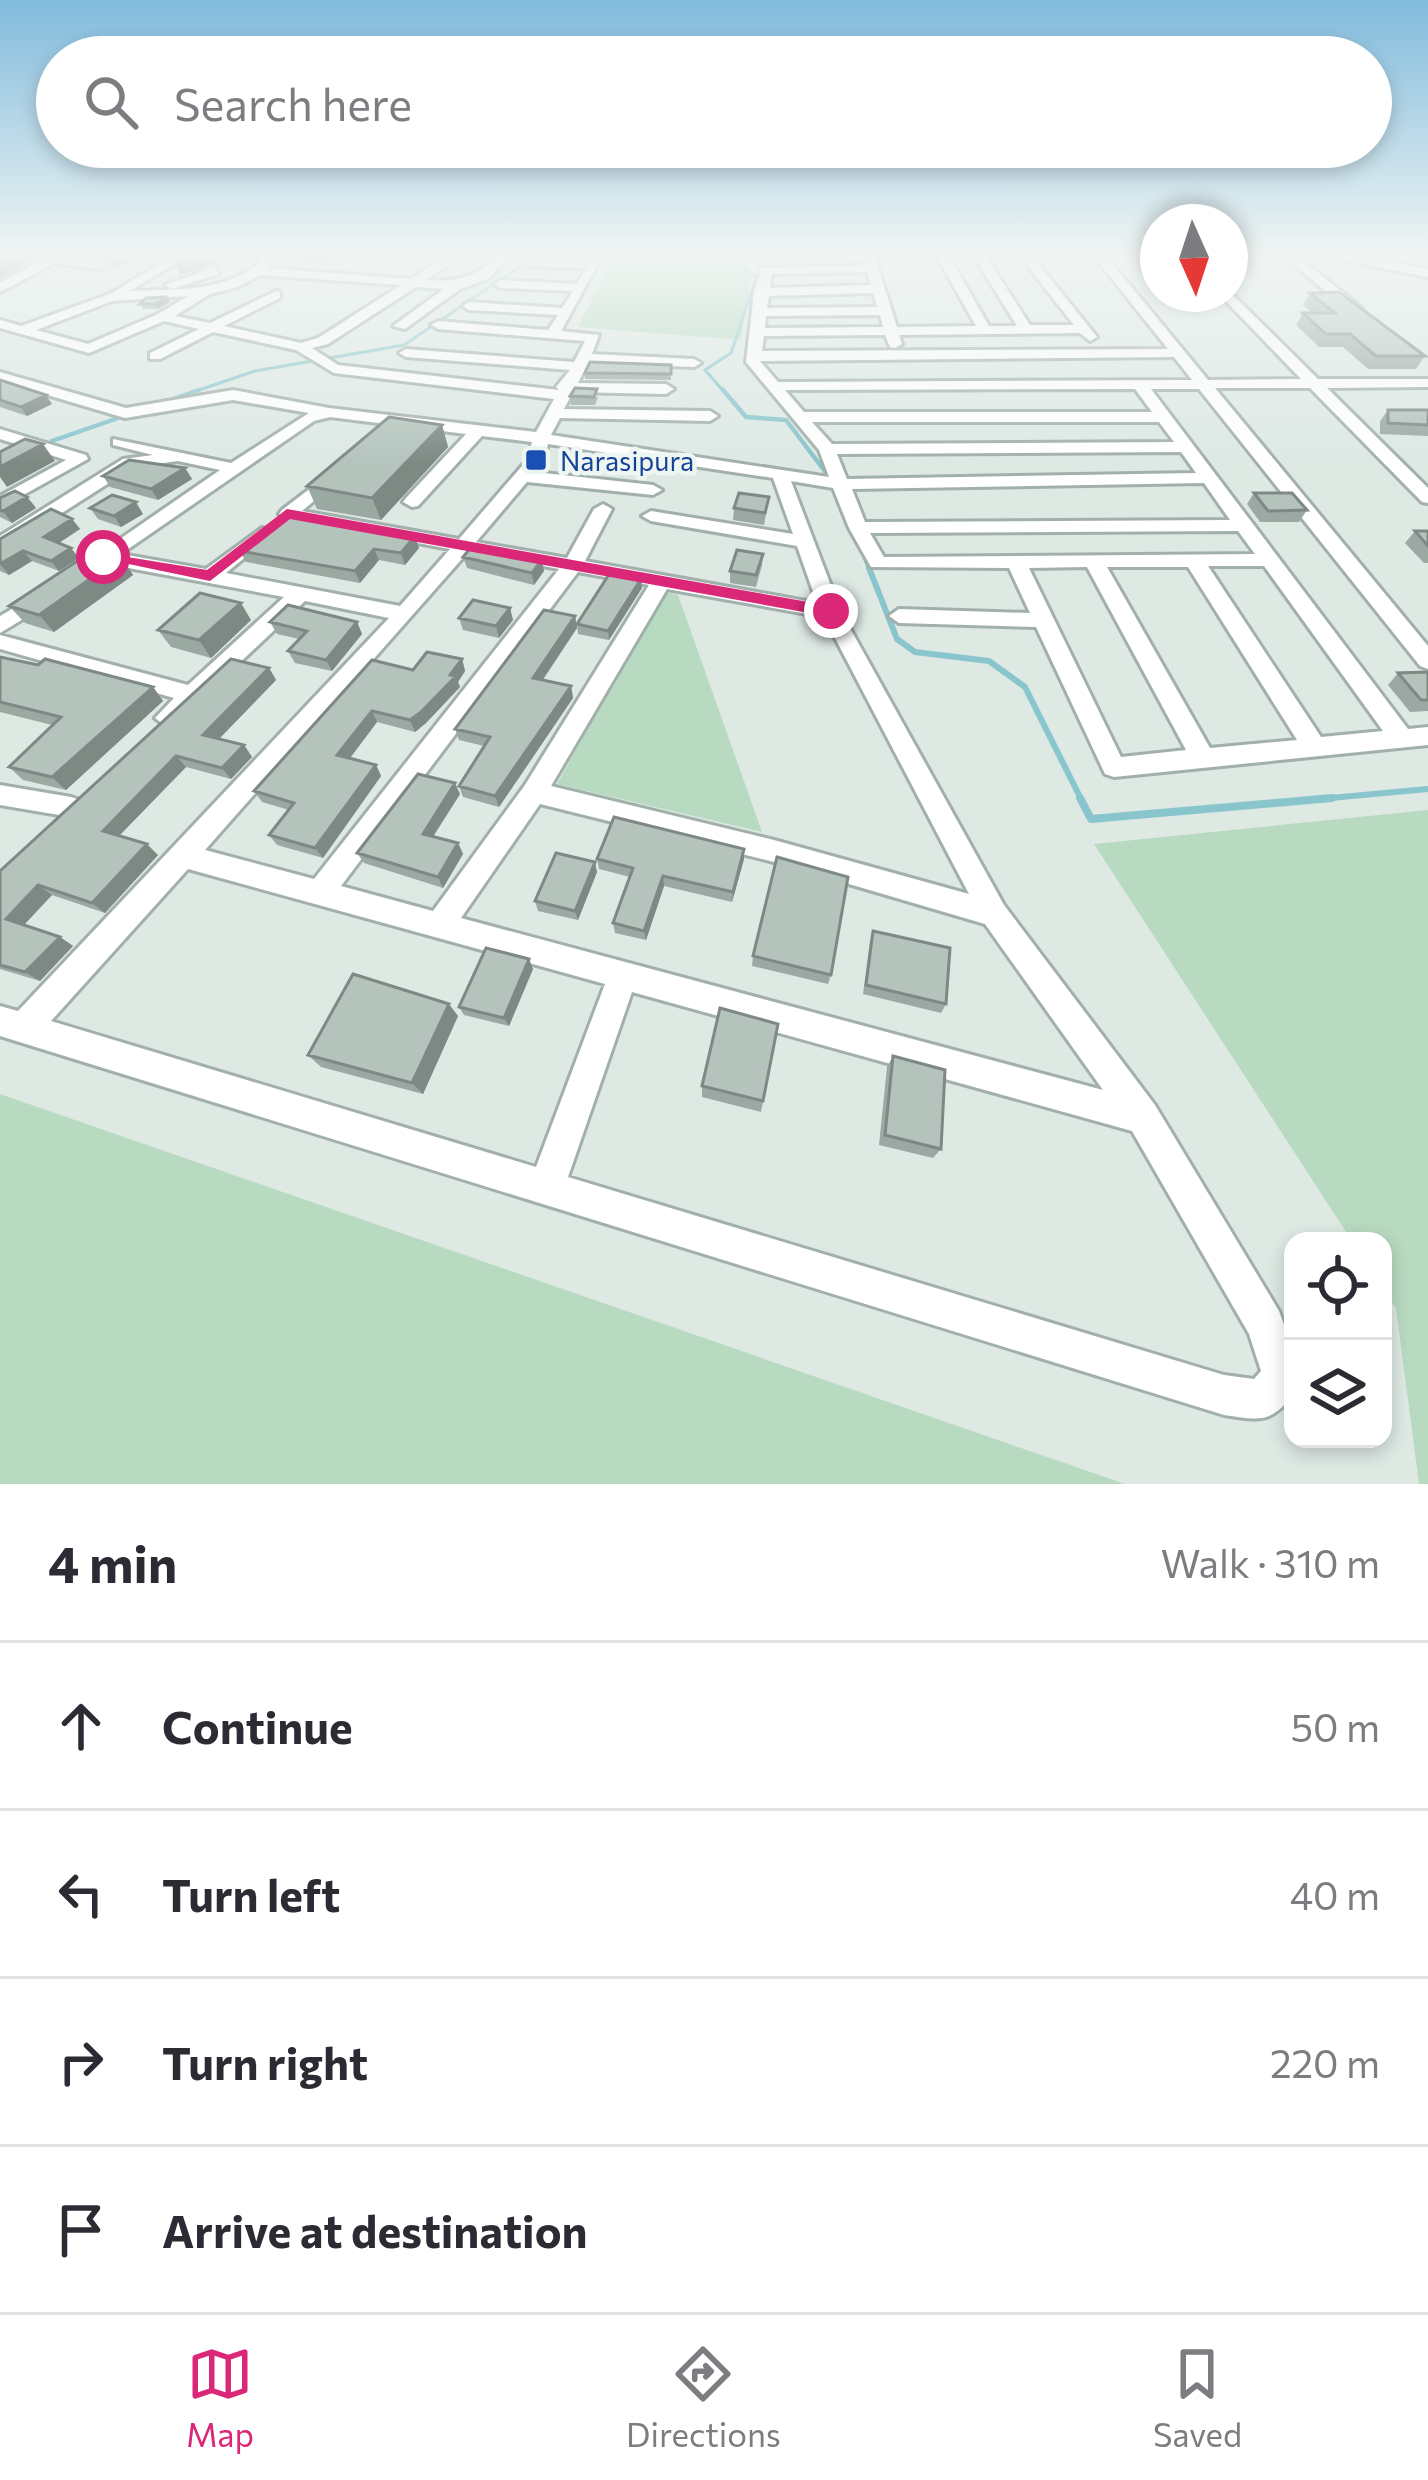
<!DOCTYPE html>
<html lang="en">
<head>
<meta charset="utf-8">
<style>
  body { margin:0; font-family:Commissioner,sans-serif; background:#f7f7f7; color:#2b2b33 }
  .controls { position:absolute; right:36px; bottom:36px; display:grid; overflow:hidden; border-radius:24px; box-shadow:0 6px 18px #0003 }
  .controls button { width:108px; height:108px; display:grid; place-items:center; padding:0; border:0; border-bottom:3px solid #e1e1e2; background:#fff; color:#2b2b33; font:60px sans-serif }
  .compass { position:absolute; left:1140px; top:204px; width:108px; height:108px; border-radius:50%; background:#fff; box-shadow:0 6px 18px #0003; rotate:177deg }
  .stop { position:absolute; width:36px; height:36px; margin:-27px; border:9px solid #db2777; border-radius:50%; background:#fff }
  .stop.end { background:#db2777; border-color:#fff; box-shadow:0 3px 12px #0008 }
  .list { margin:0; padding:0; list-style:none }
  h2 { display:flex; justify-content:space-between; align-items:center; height:156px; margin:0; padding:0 48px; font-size:51px }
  h2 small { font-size:39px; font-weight:400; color:#7c7c81 }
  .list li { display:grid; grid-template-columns:78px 1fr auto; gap:36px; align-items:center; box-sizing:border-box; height:168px; padding:0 48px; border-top:3px solid #e1e1e2 }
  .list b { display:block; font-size:45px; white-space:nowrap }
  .list em { font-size:39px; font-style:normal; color:#7c7c81 }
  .icon { flex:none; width:66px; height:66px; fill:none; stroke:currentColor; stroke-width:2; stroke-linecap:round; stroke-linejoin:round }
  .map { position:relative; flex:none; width:1428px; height:1484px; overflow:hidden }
  .search { position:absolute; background:#fff; box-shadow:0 6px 18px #0003; left:36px; right:36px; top:36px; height:132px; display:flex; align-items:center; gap:30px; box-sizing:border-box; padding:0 42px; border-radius:66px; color:#7c7c81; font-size:45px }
  .sheet { height:828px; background:#fff }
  nav { display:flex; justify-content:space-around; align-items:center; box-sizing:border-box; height:168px; border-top:3px solid #e1e1e2; background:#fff; font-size:33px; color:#7c7c81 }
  nav a { display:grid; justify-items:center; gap:6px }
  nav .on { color:#db2777 }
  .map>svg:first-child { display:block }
  .green { fill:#b8dac0 }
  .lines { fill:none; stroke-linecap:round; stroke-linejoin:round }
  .stream-far3 { stroke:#88c5cc; stroke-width:3 }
  .stream-far2 { stroke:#88c5cc; stroke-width:4.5 }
  .stream-far1 { stroke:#88c5cc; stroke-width:6 }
  .stream { stroke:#88c5cc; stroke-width:8 }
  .minor-casing { stroke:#a2b0ab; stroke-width:6 }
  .minor { fill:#fff; fill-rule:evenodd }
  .wall { fill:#9ba9a3 }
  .shaded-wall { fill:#7e8984 }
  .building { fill:#b4c4bd; stroke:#7e8984; stroke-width:3 }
  .route { fill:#db2777 }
  .transit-dot { fill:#1a4fb4; stroke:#eef6f2; stroke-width:4.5 }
  .labels { text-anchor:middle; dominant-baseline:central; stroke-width:9; stroke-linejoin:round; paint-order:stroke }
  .far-transit-label { font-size:27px; fill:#164399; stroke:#eef6f2; text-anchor:start }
</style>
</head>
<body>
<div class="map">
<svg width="1428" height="1484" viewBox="0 0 1428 1484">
  <rect width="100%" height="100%" fill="#dee9e4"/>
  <!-- green -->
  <path class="green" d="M551 255H730L751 275 741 340 578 327 609 264 546 261Z
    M664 592 678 595 762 832 557 784Z
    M1428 810V1484H1419L1396 1308 1383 1289V1241H1352L1094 844Z
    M0 1094 1125 1484H0Z"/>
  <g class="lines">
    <!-- stream-far3 -->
    <path class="stream-far3" d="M190 393 255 371 404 345 537 255
      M725 393 705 370 731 353 756 278 731 255"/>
    <!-- stream-far2 -->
    <path class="stream-far2" d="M723 390 746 417 786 420 830 478
      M162 403 199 390
      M52 441 118 418
      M860 545 870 571"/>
    <!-- stream-far1 -->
    <path class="stream-far1" d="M869 568 897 639 915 652 989 661 1025 687 1082 801
      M1298 801 1428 789"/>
    <!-- stream -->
    <path class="stream" d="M1080 798 1091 819 1332 798"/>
    <!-- minor casing -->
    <g class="minor-casing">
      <path id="minor" d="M51 255 106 265 100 269 55 263 0 292V283Z
        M174 255H189L130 291C177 289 223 293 261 262L257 255H269L273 263 268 268 411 279 449 255H463L426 280C458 282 475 278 498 255H511L488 279 460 289 405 329 393 326 444 289 416 287 328 344 312 348 338 365 559 390 556 387 570 370 406 357 399 353 406 349 574 362 585 341 438 329 431 325 438 321 548 330 558 315 469 310 463 306 469 302 562 308 573 291 500 288 494 284 500 280 577 284 587 268 525 266 529 259 599 262 561 331 599 335 592 354 694 359 701 363 694 367 588 363 578 383 666 384 674 389 666 394 573 392 564 409 710 411 718 416 710 421 560 418 551 435 829 477 819 450 746 362 754 292 762 268 865 265 864 255H874L897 327 976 326 936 255H948L989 326H1017L973 255H985L1030 325H1074L1019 255H1031L1097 337 1090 341 1080 333 899 335 902 344 895 348 890 347 885 335 764 336 762 351 1168 349 1093 255H1105L1208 380 1301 379 1219 294 1230 292 1318 379H1428V387L1327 388 1428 488V503L1422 502 1310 388H1215L1428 646V669L1420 666 1199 389H1151L1408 729 1428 727V745L1114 777 1105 774 1036 627 899 623 889 616 899 609 1030 613 1009 568 871 567 849 528 833 488 791 481 841 612 1004 905 1155 1105 1279 1311 1293 1349V1396C1268 1424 1260 1420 1224 1415L0 1036V1006L18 1011 389 618 305 601 175 724 167 727 155 718 174 698 0 649V635L188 685 284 597 107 564 85 576 75 570 220 470 178 461 134 467 7 548 0 550V536L123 459 153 455 113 445V439L231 463 309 413 233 400 125 418 0 381V372L126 408 233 390 329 408 536 432 554 399 334 373 296 350 213 332 160 359H150V353L199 329 164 321 89 353 0 328V320L21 326 112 293ZM867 272 871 285 770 288 772 274ZM260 275 401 285 318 338 301 343 224 326 280 298V292L276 291 210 323 175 316 210 294 238 287ZM873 293 877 307 767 308 769 296ZM188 296 158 314 88 344 36 330 112 301ZM880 315 883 327 765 328 766 316ZM1174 357 1192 380 778 382 760 361ZM1135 389 1152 412H804L785 390ZM330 417 466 434 406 498 403 502 412 507 418 506 482 436 532 442 528 459 459 539 302 511 339 480V472L333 471 282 510 279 514 288 519 450 549 400 606 226 573 269 538V530L262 528 206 569 121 554 314 421ZM812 422H1159L1174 442 832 444ZM548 444 773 478 793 534 651 511 642 516 651 521 797 546 817 603 585 561 612 509 603 504 594 509 567 558 476 542 527 482 653 495 662 490 653 485 535 472 544 460ZM1181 452 1196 473 847 479 837 454ZM1204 483 1230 520 865 522 852 489ZM1238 531 1255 554 884 557 870 533ZM468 552 559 569 314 879 205 850ZM1208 566H1264L1383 731 1321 737ZM1087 567 1186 750 1121 757 1029 568ZM1107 567H1188L1297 740 1210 748ZM578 572 649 585 525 785 433 911 341 886ZM667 589 824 617 969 894 774 840 551 786ZM540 804 774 862 985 924 1103 1090 461 918ZM188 869 605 984 536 1167 51 1021ZM632 992 1132 1131 1249 1334 1261 1371 1254 1379 1224 1375 568 1177Z
        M1283 255H1296L1362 308V314H1352Z
        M1318 255H1346L1428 269V277Z
        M215 267 219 274 171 289 165 285Z
        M0 429 86 455 88 459 0 508V496L66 460 0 439Z
        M41 592 51 599 48 604 0 633V616Z
        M0 785 71 797 80 800 84 807 80 814 71 817 0 805Z"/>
    </g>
    <!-- minor -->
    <use href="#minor" class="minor"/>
  </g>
  <!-- wall -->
  <path class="wall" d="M74 255H142L114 269 107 261Z
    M303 255H341L327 263H304Z
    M1310 293 1425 356 1416 369H1368L1343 347H1319L1296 325 1303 313H1312L1303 305Z
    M167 297 170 302 158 309H143L140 304Z
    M671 365V380L585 379V373Z
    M0 380 52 404 27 416 0 407Z
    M570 396 598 397 595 405H571Z
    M1388 410H1428V436L1380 434V421Z
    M442 425 448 447 381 520 317 509 307 486Z
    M185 468 192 479 158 500 110 487 103 476Z
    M1254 493 1307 510 1299 522H1260L1247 504Z
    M27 497 36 508 12 523 0 517V498Z
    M769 497 764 525 733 520 734 508Z
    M90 508 143 514 121 527 98 519Z
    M72 519 80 529 59 543 79 558 59 571 32 561 9 575 0 571V539Z
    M1415 531H1428V563H1424L1405 543Z
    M419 548 405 565 379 560 360 583 246 562 240 551Z
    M763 554 762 565 756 587 730 583V571Z
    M121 557 133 575 54 632 25 623 9 606Z
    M463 557 544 571 534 585 467 568Z
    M641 579 642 588 609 640 578 634 577 624Z
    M510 608 513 620 499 638 463 630 459 618Z
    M575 616 577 628 543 680 571 686 573 698 499 807 463 797 459 786 484 746 459 740 455 729Z
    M251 620 211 658 171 647 158 630Z
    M270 622H357L362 634 332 671 295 663 288 651 299 639 277 634Z
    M0 657 153 687 163 701 66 790 23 780 9 767 52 725 0 712Z
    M462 659 465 671 458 682 460 687 426 723 415 732 377 722 350 758 376 765 381 776 323 858 277 845 269 835 289 810 262 802 254 791 413 670Z
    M269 668 276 680 219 739 244 745 252 757 231 779 186 767 119 836 158 855 105 913 52 895 24 925 60 937 73 946 40 981 0 969V871Z
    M1428 672V711L1410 712 1388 685 1398 673Z
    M460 794 433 837 458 843 463 854 443 888 364 863 357 853Z
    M744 849V859L732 902 664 886 646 940 615 933 613 923 630 877 599 869 597 859Z
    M597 872 578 920 538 911 535 901Z
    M873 931 946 1004 941 1013 863 994 870 941Z
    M753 956 831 975 828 984 752 966Z
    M533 969 509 1026 464 1015 459 1007Z
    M458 1016 423 1094 321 1067 308 1055Z
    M778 1024 761 1112 702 1097V1086Z
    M893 1056 941 1149 933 1158 879 1145 887 1067Z"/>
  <!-- shaded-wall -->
  <path class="shaded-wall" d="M24 255H42L0 279V269Z
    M123 255H142L114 269 110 261Z
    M207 255H213L217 263 180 275 176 265Z
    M328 255H341L327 263 325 257Z
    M167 297 170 302 158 309 155 304Z
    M46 395 52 404 27 416 21 407Z
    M442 425 448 447 381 520 372 498Z
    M43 444 55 461 7 487 0 477V467Z
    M185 468 192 479 158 500 151 489Z
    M27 497 36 508 12 523 3 511Z
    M136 502 143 514 121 527 114 516Z
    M72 519 80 529 51 548 44 537Z
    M415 536 419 548 405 565 401 553Z
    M71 548 79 558 59 571 51 561Z
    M374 549 379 560 360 583 355 571Z
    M23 551 32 561 9 575 0 564Z
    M121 557 133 575 54 632 39 615Z
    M542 559 544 571 534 585 532 573Z
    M641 579 642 588 609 640 608 631Z
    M241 603 251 620 211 658 199 640Z
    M510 608 513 620 499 638 496 626Z
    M575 616 577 628 536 689 533 678Z
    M357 622 362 634 332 671 326 660Z
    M462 659 465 671 458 682 460 687 426 723 415 732 410 720Z
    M269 668 276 680 212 746 203 735Z
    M571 686 573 698 499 807 495 796Z
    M153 687 163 701 66 790 52 777Z
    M372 711 377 722 344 766 337 755Z
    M244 745 252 757 231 779 222 768Z
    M176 756 186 767 114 841 103 831Z
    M376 765 381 776 323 858 315 848Z
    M455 783 460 794 428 844 423 834Z
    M458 843 463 854 443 888 438 877Z
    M147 844 158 855 105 913 92 903Z
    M744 849V859L732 902 733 892Z
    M595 862 597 872 578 920 575 911Z
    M663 876 664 886 646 940 644 931Z
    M38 885 52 895 20 929 6 919Z
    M60 937 73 946 40 981 25 972Z
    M529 959 533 969 509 1026 504 1018Z
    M449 1004 458 1016 423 1094 412 1083Z"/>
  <!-- building -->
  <path class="building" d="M0 255H24L0 269Z
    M105 255H123L110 261Z
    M191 255H207L176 265Z
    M1339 292 1425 356H1376L1350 334H1326L1303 313H1335L1310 293Z
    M167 297 155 304H140L146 298Z
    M590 362 671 365V374L585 373Z
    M0 380 46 395 21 407 0 400Z
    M575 388 597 389 594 397 570 396Z
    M1388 410H1428V425L1388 423Z
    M389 417 442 425 372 498 307 486Z
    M25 439 43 444 0 467V452Z
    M129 460 185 468 151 489 103 476Z
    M15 491 27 497 3 511 0 510V498Z
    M739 493 769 497 765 513 734 508Z
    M1254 493H1292L1307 510 1268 511Z
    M112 495 136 502 114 516 90 508Z
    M51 509 72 519 44 537 71 548 51 561 23 551 0 564V539Z
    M288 513 415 536 401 553 374 549 355 571 240 551Z
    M1415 531H1428V546Z
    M472 546 542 559 532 573 463 557Z
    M94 550 121 557 39 615 9 606Z
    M737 550 763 554 756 575 730 571Z
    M610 573 641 579 608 631 577 624Z
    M200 593 241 603 199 640 158 630Z
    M473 600 510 608 496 626 459 618Z
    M288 605 357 622 326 660 288 651 307 631 270 622Z
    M544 610 575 616 533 678 571 686 495 796 459 786 490 737 455 729Z
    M427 652 462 659 450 675 456 676 421 712 410 720 372 711 337 755 376 765 315 848 269 835 294 803 254 791 372 660 413 670Z
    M0 657 38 665 45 659 153 687 52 777 9 767 61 717 0 702Z
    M231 659 269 668 203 735 244 745 222 768 176 756 103 831 147 844 92 903 38 885 6 919 60 937 25 972 0 965V871Z
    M1428 672V700H1421L1398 673Z
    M418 774 455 783 423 834 458 843 438 877 357 853Z
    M614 817 744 849 733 892 663 876 644 931 613 923 633 868 597 859Z
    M556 853 595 862 575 911 535 901Z
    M777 857 848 877 831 975 753 956Z
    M873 931 950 948 946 1004 866 985Z
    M486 948 529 959 504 1018 459 1007Z
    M353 974 449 1004 412 1083 308 1055Z
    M720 1008 778 1024 763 1101 702 1086Z
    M893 1056 945 1070 941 1149 885 1135Z"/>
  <!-- sky -->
  <linearGradient id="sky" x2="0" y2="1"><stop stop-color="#81bbdd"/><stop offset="0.55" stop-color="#f0f5f3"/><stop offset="1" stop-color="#f0f5f3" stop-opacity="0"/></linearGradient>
  <rect width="1428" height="463" fill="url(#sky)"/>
  <!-- route -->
  <path class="route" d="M287 509 831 606 839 611 831 617 290 519 210 581 95 557 103 553 207 570Z"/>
  <!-- markers -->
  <rect class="transit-dot" x="524" y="448" width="24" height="24" rx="6"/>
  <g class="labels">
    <!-- far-transit labels -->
    <g class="far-transit-label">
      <text x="560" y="460">Narasipura</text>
    </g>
  </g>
</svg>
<div class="controls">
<button><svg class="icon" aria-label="locate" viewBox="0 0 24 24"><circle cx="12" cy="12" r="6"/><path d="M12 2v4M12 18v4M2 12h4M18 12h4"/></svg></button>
<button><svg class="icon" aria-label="layers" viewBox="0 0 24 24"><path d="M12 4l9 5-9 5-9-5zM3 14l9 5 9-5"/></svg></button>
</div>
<svg class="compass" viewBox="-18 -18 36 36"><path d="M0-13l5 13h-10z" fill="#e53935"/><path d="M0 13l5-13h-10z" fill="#7c7c81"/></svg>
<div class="stop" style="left:103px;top:557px"></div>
<div class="stop end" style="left:831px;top:611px"></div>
<div class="search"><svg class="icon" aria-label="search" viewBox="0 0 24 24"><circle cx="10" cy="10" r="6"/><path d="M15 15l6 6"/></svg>Search here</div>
</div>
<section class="sheet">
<h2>4 min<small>Walk · 310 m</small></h2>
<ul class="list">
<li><svg class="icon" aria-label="ahead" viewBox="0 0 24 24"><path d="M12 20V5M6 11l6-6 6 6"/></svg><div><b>Continue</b></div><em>50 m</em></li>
<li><svg class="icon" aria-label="left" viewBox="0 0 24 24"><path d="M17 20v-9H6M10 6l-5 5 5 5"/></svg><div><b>Turn left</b></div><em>40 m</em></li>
<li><svg class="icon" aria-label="right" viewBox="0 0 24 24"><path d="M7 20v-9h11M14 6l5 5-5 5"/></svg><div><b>Turn right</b></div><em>220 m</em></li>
<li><svg class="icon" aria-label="arrive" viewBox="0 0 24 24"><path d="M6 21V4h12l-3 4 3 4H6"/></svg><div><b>Arrive at destination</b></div></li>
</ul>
</section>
<nav>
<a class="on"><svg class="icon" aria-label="map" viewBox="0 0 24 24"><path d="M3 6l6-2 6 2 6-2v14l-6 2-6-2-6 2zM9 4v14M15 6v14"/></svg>Map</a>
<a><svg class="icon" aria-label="directions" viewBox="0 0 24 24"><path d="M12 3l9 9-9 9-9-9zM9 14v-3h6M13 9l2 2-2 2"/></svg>Directions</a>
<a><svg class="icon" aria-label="saved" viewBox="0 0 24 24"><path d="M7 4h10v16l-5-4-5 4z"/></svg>Saved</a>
</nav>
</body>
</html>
